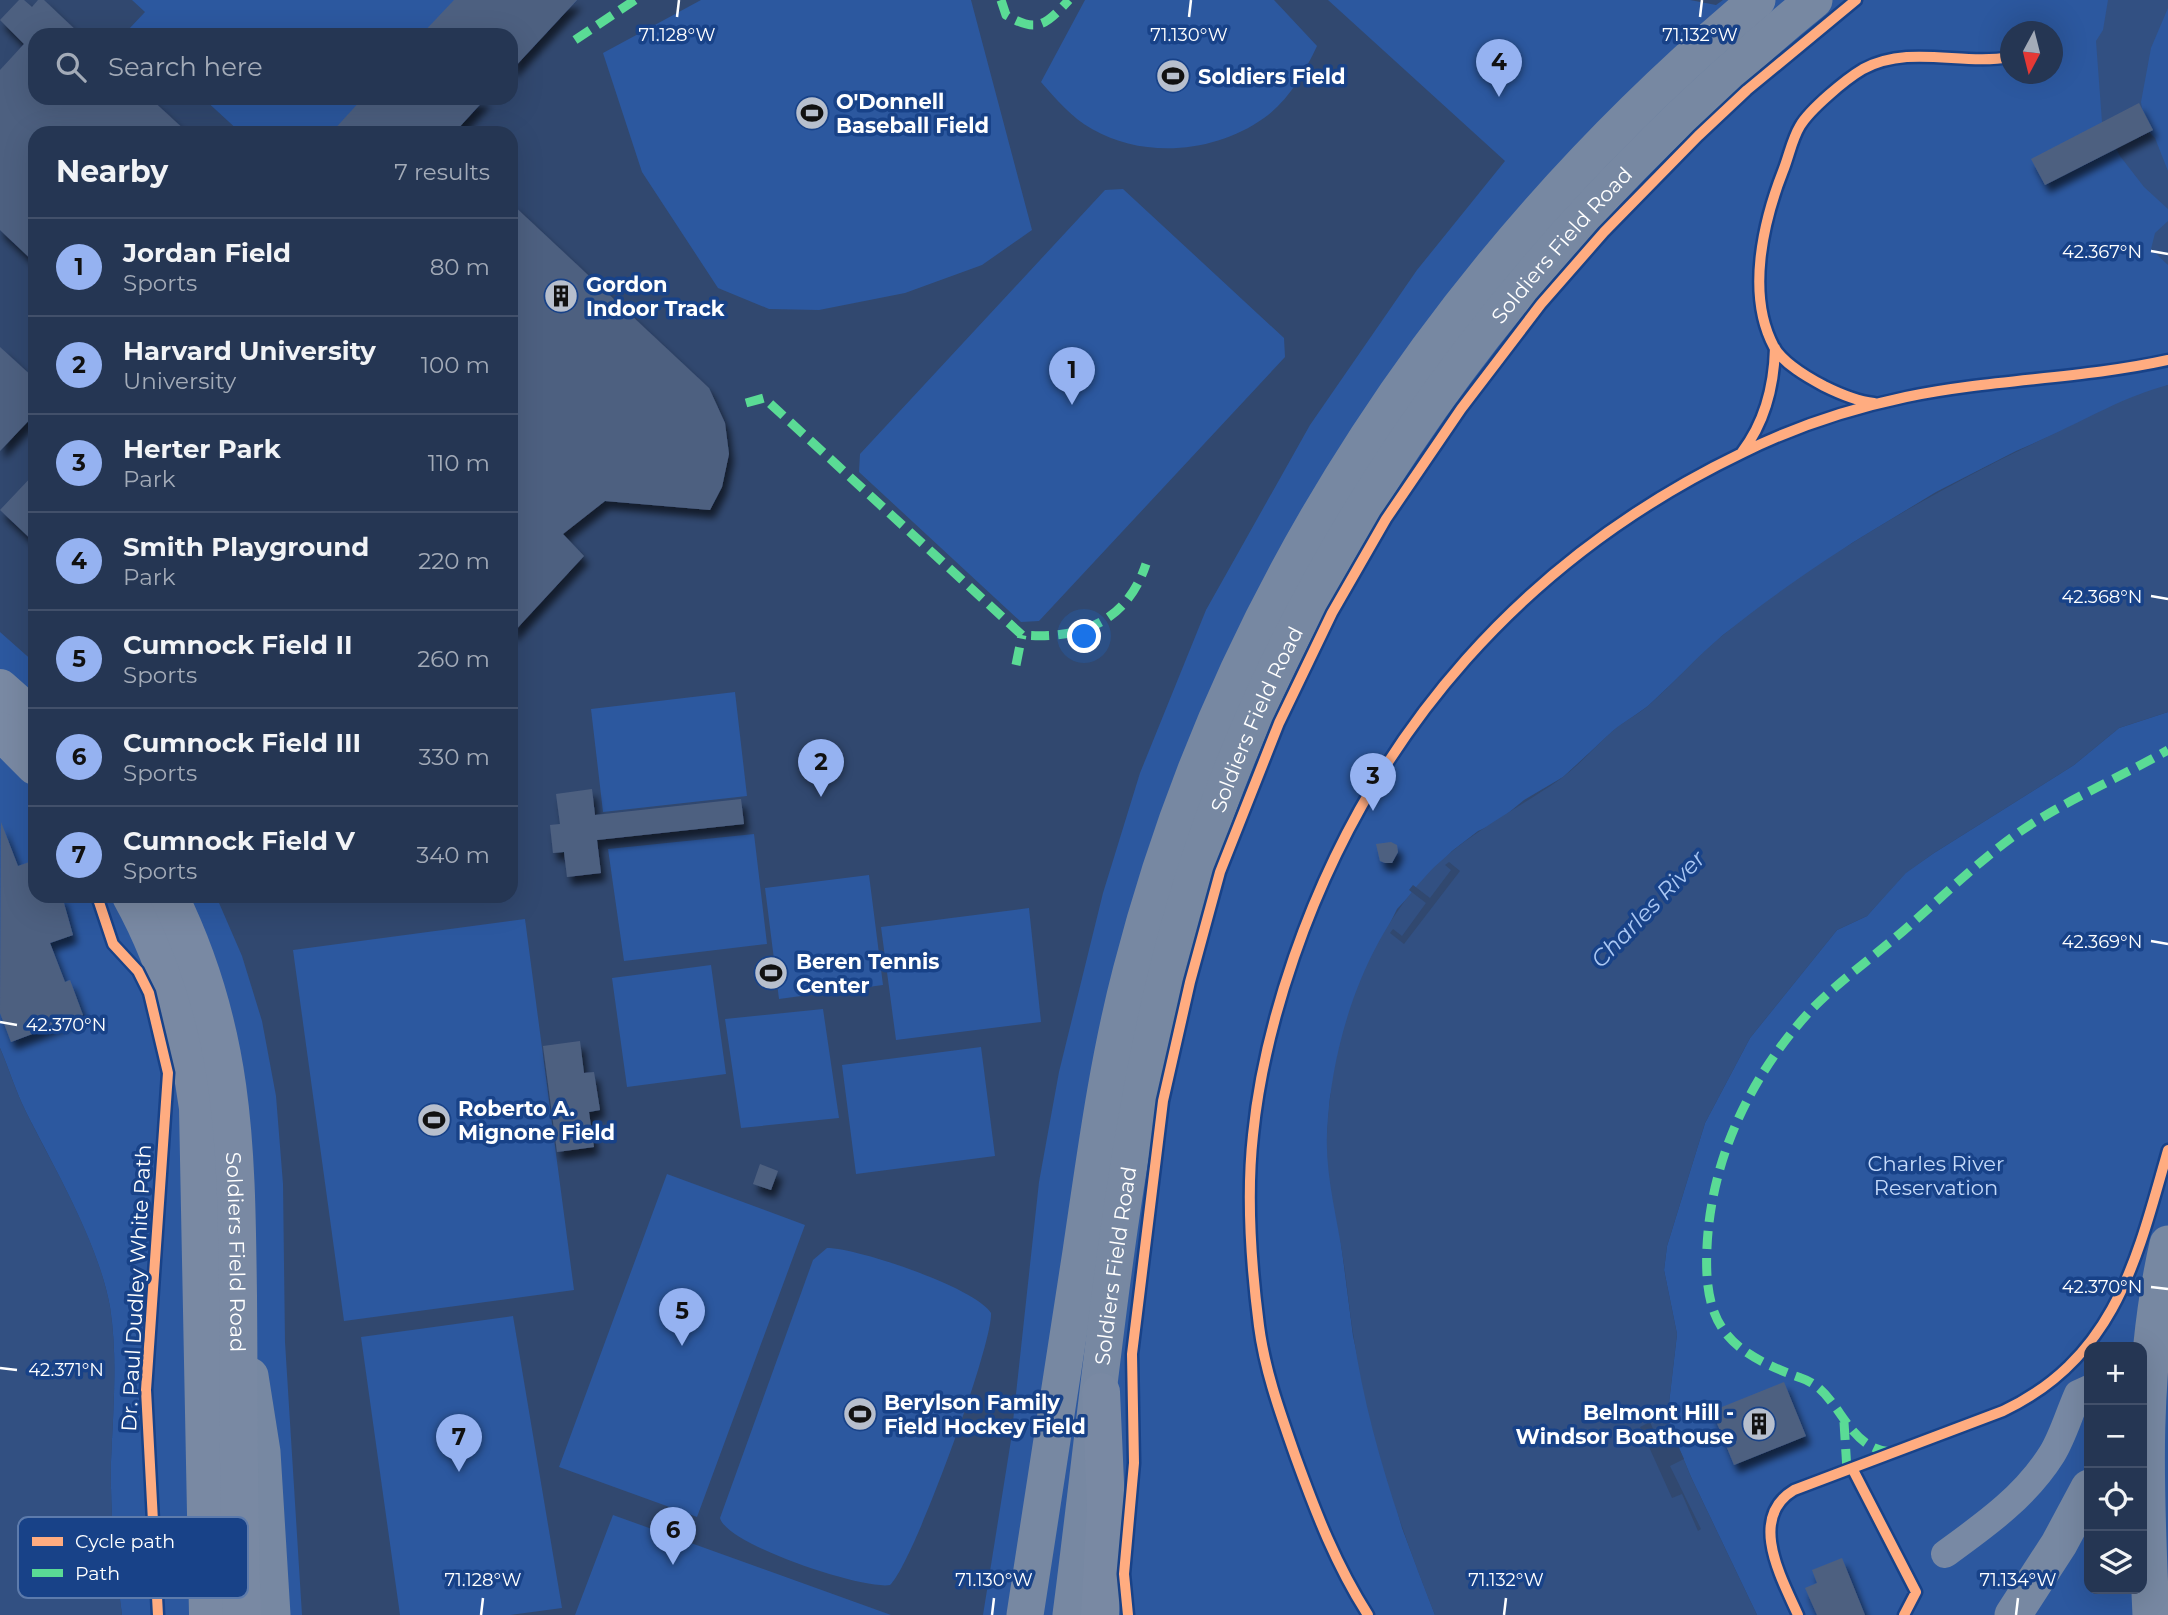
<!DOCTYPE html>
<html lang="en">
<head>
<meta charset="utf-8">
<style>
  body { margin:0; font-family:Montserrat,sans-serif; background:#31415d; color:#f1f3f6 }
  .controls { position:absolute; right:21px; bottom:21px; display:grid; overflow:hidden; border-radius:14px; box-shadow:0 7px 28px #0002 }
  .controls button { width:63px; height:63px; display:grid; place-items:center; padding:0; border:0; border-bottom:2px solid #42506a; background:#253653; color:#f1f3f6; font:35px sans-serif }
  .compass { position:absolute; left:2000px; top:21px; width:63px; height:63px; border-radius:50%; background:#253653; box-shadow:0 7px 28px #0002; rotate:187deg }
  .you { position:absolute; left:1085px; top:637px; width:24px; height:24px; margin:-18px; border:5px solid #fff; border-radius:50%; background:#1a73e8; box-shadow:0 0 0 10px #1a73e833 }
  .badge { display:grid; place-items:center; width:46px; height:46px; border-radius:50%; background:#95b2f1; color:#111; font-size:23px; font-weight:700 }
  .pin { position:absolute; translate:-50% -58px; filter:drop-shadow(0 2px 4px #0008) }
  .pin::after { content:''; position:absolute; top:37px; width:24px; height:21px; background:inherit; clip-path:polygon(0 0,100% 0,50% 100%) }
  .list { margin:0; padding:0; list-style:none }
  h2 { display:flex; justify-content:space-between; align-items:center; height:91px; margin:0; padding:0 28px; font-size:30px }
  h2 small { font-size:23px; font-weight:400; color:#a3abb8 }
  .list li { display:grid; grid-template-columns:46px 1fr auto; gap:21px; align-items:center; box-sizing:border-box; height:98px; padding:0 28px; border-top:2px solid #42506a }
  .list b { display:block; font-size:26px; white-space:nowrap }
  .list p { margin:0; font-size:23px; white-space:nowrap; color:#a3abb8 }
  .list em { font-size:23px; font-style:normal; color:#a3abb8 }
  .icon { flex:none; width:38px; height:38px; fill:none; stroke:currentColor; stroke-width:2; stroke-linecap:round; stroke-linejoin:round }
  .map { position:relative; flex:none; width:2168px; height:1615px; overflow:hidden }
  .search { position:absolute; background:#253653; box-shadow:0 7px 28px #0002; left:28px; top:28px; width:490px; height:77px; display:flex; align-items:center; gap:18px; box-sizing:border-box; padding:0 24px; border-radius:21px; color:#a3abb8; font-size:26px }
  .panel { position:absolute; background:#253653; box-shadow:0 7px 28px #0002; left:28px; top:126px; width:490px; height:777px; border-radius:21px }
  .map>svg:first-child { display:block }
  .green { fill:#2c589f; fill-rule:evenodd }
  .water { fill:#325082 }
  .pier { fill:#31486f }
  .building { fill:#4e6080; filter:url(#shadow) }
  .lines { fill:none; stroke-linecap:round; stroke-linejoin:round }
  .minor { stroke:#7889a4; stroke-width:28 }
  .major { stroke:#7788a2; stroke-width:37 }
  .highway { stroke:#7989a3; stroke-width:38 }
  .quiet { stroke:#5adb95; stroke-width:9; stroke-dasharray:18 9; stroke-linecap:butt }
  .cycleway-casing { stroke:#184288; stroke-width:15 }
  .cycleway { stroke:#ffac80; stroke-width:10 }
  .ticks { fill:none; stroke:#fff; stroke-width:2.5 }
  .labels { text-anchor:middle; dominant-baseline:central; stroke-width:7; stroke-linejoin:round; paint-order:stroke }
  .poi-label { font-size:21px; font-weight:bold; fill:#fff; stroke:#184288; text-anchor:start }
  .street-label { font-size:21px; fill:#fff; stroke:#184288 }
  .park-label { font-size:21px; fill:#c5dafa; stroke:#184288 }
  .water-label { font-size:23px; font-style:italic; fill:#abc8f4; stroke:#184288 }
  .key { fill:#184288; stroke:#5d7bac; stroke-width:2 }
  .key-label { font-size:19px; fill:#fff }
  .ticks-label { font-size:18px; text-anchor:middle; fill:#fff; stroke:#184288; stroke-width:7; stroke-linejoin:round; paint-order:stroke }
</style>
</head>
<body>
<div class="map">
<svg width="2168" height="1615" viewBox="0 0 2168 1615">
  <defs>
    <filter id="shadow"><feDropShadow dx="4.5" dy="8" stdDeviation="3.5" flood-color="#0009"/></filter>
  </defs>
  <rect width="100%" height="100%" fill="#31486f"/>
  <!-- green -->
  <path class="green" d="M132 0H577L511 71V35H135L129 29 145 12Z
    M701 0H971L1032 230 982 265 905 293 819 310 769 309 718 288 642 172 603 53Z
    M1085 0H1274L1317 46C1305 72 1288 101 1264 118 1215 153 1144 159 1092 129 1072 118 1056 99 1041 82Z
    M1328 0H1690L1716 5 1723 0H2168V385L2016 451 1936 492 1852 543 1723 635 1648 706 1614 730 1563 777 1524 800 1496 823 1478 831 1452 851 1397 909 1361 982 1349 1017 1330 1097 1327 1135 1353 1336 1369 1409 1402 1528 1435 1615H983L1011 1440 1039 1182 1059 1072 1103 893 1140 773 1206 610 1310 425 1417 270 1505 161ZM2010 32H2052V74H2010Z
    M203 98H486L454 133H241Z
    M1123 189 1284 338 1285 357 1039 621 1021 622 859 472 860 454 1105 190Z
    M0 632 35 663V896H216L242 956 262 1021 276 1096 283 1184 285 1342 302 1615H122C115 1564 110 1513 111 1461 113 1410 118 1359 110 1307 99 1245 55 1169 26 1112 16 1092 9 1069 0 1048Z
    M735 692 747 796 603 812 591 709Z
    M2168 712V1615H1757L1691 1477 1671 1429 1668 1411 1677 1334 1664 1270 1667 1246 1705 1123 1750 1038 1837 930 1867 916 1905 873 1934 853 2074 765 2119 728ZM2089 1347H2142V1589H2089Z
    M754 834 767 944 624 961 608 849Z
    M869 875 883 985 779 999 765 888Z
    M1029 908 1041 1022 896 1040 881 927Z
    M525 919 574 1290 344 1321 293 950Z
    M711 965 726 1074 627 1087 612 978Z
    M823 1009 839 1118 741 1128 725 1019Z
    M981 1047 995 1156 856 1174 842 1065Z
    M667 1174 805 1225 697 1517 559 1467Z
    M827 1248C858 1248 976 1288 991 1313 993 1345 913 1564 890 1585 863 1590 727 1545 720 1518L813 1260Z
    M513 1316 562 1608 510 1615H400L361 1337Z
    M613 1515 891 1615H575Z"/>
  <!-- water -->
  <path class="water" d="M2108 0H2168V8L2151 48 2141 102 2145 128 2155 138 2168 171V209L2144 187 2120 156 2102 122 2096 41 2103 30Z
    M2168 221V265L2151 249 2155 233Z
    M2168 385V712L2119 728 2074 765 1934 853 1906 873 1867 916 1837 930 1750 1038 1705 1123 1667 1246 1664 1270 1677 1334 1668 1412 1671 1429 1691 1477 1757 1615H1435C1399 1525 1367 1429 1353 1333 1349 1308 1347 1283 1343 1258 1337 1217 1325 1174 1327 1133 1331 1044 1363 944 1424 878 1462 836 1513 812 1559 780 1580 765 1596 745 1615 729 1626 720 1639 714 1649 705 1675 682 1696 657 1723 635 1821 556 1931 492 2045 438 2085 420 2125 396 2168 385Z
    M0 1048C9 1069 16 1092 26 1112 56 1172 98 1241 110 1307 118 1359 113 1410 111 1461 110 1513 115 1564 122 1615H0Z"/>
  <!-- pier -->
  <path class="pier" d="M1449 862 1460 871 1404 944 1390 933 1393 929 1402 936 1426 903 1409 890 1413 885 1430 898 1451 870 1445 865Z
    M1650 1422 1660 1444 1675 1439 1684 1459 1670 1466 1701 1529 1698 1531 1682 1494 1672 1498 1640 1427Z"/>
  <!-- building -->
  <path class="building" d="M19 0H24L32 7 38 0H44L81 35H35V98H150L188 133H35V263L0 230V70L24 44 0 20Z
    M454 0H577L511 71V35H421Z
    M363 98H486L454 133H331Z
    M2139 103 2153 130 2045 185 2031 159Z
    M511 203 709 388 725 423 729 454 722 487 710 510 605 501 563 534 584 556 511 635Z
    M0 347 35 379V414L0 451Z
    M35 473V543L0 510Z
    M592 789 595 815 741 799 744 824 597 840 601 873 567 877 564 852 553 853 550 825 560 824 556 794Z
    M1 822 18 866 35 860V896H62L73 935 50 943 65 982 70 980 83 1015 11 1042 0 1013Z
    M1391 842 1397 845 1398 852 1392 863H1385L1380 861 1376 844Z
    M580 1041 584 1073 594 1072 600 1110 589 1112 594 1147 557 1152 543 1046Z
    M760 1164 778 1171 771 1190 753 1184Z
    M1784 1382 1806 1436 1734 1465 1712 1411Z
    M1842 1558 1865 1615H1817L1805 1588 1817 1583 1812 1570Z"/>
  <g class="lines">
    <!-- minor -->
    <path class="minor" d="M1945 1554C1985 1525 2025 1497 2052 1454 2063 1436 2069 1414 2078 1394L2089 1389"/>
    <!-- major -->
    <g class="major">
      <path d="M250 1376 262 1452 272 1615"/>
      <path d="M1025 1615C1043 1494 1062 1373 1081 1252 1095 1158 1107 1064 1131 972 1229 589 1455 253 1757 0"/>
      <path id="s1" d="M1071 1615C1098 1408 1115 1197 1162 994 1254 597 1501 254 1814 0"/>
      <path d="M2013 1615 2059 1544 2089 1488"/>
      <path d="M2151 1615C2145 1489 2140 1367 2168 1244"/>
    </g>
    <!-- highway -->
    <g class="highway">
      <path d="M0 688 35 719"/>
      <path d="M0 731 35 766"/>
      <path d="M131 896C167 961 188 1034 198 1108L208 1615"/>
      <path id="s2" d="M169 896C236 1032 236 1148 238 1296 239 1402 238 1509 242 1615"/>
      <path d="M1100 1615 1106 1505 1101 1392"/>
    </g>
    <!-- quiet -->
    <path class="quiet" d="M1001 0 1006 15C1038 34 1046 24 1069 0
      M575 40 635 0
      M746 403 764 398 1022 635C1080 640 1127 622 1146 564
      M1016 665 1022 635
      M1844 1422 1847 1470
      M1891 1452C1844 1448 1841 1391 1801 1378 1729 1352 1703 1327 1707 1247 1711 1158 1751 1075 1811 1010 1841 979 1879 953 1911 924 1951 889 1989 851 2033 823 2076 796 2124 775 2168 750"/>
    <!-- cycleway casing -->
    <g class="cycleway-casing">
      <path id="cycleway" d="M1874 403C1856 401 1840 394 1824 386 1807 377 1784 364 1774 347 1746 295 1763 222 1783 171 1789 156 1792 139 1800 126 1810 109 1846 79 1863 69 1910 44 1962 66 2010 57
        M1742 452C1765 422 1774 386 1775 348
        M97 896 113 944 138 971 149 993 168 1073 146 1390 158 1615
        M1852 1468 1916 1592 1904 1615
        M1128 1615 1124 1574 1134 1463 1132 1354 1163 1101 1190 982 1220 872 1279 723 1332 613 1386 519 1461 409 1541 304 1604 232 1698 136 1747 90 1856 0
        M1368 1615C1336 1565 1316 1513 1296 1458 1281 1415 1265 1372 1259 1326 1251 1264 1246 1198 1253 1135 1259 1074 1274 1015 1294 957 1372 731 1526 557 1742 453 1794 427 1849 409 1906 397 1992 379 2082 379 2168 360
        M1798 1615C1782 1579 1747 1518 1794 1490L2003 1411C2115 1358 2137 1259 2168 1150"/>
    </g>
    <!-- cycleway -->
    <use href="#cycleway" class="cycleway"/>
  </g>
  <!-- ticks -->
  <path class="ticks" d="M677 17 679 0M1189 17 1191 0M1700 17 1702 0M2151 251 2168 254M2151 596 2168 599M2151 941 2168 944M0 1022 17 1025M2151 1287 2168 1289M0 1368 17 1370M481 1615 483 1598M992 1615 994 1598M1504 1615 1506 1598M2016 1615 2018 1598"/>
  <!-- icons -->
  <defs>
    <g id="stadium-disc" transform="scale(1.75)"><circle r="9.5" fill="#b7bfcd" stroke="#184288"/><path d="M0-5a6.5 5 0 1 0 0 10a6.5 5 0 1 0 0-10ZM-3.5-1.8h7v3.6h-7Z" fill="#111"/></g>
    <g id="building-disc" transform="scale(1.75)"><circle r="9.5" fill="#b7bfcd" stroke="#184288"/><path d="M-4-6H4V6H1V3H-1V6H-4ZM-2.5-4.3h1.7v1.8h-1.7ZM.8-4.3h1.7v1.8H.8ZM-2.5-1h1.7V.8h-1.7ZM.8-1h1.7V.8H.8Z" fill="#111"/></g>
  </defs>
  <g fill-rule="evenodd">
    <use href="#stadium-disc" x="1173" y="76"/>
    <use href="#stadium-disc" x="812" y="113"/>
    <use href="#building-disc" x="561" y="296"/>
    <use href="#stadium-disc" x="771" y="973"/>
    <use href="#stadium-disc" x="434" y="1120"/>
    <use href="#stadium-disc" x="860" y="1414"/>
    <use href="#building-disc" x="1759" y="1424"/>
  </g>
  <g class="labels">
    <!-- poi labels -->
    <g class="poi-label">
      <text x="1198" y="76">Soldiers Field</text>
      <text x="836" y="101">O'Donnell<tspan x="836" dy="24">Baseball Field</tspan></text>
      <text x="586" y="284">Gordon<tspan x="586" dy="24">Indoor Track</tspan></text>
      <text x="796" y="961">Beren Tennis<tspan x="796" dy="24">Center</tspan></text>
      <text x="458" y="1108">Roberto A.<tspan x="458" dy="24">Mignone Field</tspan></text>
      <text x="884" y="1402">Berylson Family<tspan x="884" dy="24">Field Hockey Field</tspan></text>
      <text x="1734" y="1412" text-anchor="end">Belmont Hill -<tspan x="1734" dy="24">Windsor Boathouse</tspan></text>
    </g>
    <!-- street labels -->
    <g class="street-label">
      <text stroke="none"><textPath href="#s1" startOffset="1486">Soldiers Field Road</textPath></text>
      <text stroke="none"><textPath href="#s1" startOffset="919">Soldiers Field Road</textPath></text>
      <text stroke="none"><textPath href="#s2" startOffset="366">Soldiers Field Road</textPath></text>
      <text stroke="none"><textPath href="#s1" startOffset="352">Soldiers Field Road</textPath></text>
      <text transform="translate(136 1288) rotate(-87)">Dr. Paul Dudley White Path</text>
    </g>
    <!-- park labels -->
    <g class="park-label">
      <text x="1936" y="1163">Charles River<tspan x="1936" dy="24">Reservation</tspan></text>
    </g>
    <!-- water labels -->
    <g class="water-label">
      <text transform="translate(1648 909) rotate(-46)">Charles River</text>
    </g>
  </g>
  <!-- legend -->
  <rect x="18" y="1517" width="230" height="81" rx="10" class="key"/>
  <rect x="32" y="1537" width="31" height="9" fill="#ffac80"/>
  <rect x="32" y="1569" width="31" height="8" fill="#5adb95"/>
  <g class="key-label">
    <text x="75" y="1548">Cycle path</text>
    <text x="75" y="1580">Path</text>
  </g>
  <g class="ticks-label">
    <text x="677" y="41">71.128°W</text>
    <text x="1189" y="41">71.130°W</text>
    <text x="1700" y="41">71.132°W</text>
    <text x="2102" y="258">42.367°N</text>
    <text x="2102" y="603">42.368°N</text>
    <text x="2102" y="948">42.369°N</text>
    <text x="66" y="1031">42.370°N</text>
    <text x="2102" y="1293">42.370°N</text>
    <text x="66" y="1376">42.371°N</text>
    <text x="483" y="1586">71.128°W</text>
    <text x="994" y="1586">71.130°W</text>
    <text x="1506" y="1586">71.132°W</text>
    <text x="2018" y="1586">71.134°W</text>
  </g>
</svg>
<div class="controls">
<button>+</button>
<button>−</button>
<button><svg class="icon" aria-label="locate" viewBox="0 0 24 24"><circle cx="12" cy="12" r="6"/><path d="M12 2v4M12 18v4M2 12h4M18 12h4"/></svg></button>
<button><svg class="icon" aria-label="layers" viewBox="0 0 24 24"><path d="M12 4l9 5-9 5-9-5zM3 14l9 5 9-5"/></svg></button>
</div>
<svg class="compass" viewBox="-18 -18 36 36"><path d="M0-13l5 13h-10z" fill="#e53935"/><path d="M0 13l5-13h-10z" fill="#a3abb8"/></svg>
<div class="you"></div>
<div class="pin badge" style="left:1072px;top:405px">1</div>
<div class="pin badge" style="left:821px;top:797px">2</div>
<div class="pin badge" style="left:1373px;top:811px">3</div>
<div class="pin badge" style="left:1499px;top:97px">4</div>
<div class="pin badge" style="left:682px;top:1346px">5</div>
<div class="pin badge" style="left:673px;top:1565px">6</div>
<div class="pin badge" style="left:459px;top:1472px">7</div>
<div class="search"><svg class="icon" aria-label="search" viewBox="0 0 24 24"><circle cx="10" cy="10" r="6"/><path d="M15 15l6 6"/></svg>Search here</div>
<section class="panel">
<h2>Nearby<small>7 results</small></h2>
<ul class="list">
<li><span class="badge">1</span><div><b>Jordan Field</b><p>Sports</p></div><em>80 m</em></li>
<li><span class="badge">2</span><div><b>Harvard University</b><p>University</p></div><em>100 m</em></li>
<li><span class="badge">3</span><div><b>Herter Park</b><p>Park</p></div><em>110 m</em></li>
<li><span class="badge">4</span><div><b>Smith Playground</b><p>Park</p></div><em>220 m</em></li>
<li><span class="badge">5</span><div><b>Cumnock Field II</b><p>Sports</p></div><em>260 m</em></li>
<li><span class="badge">6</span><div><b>Cumnock Field III</b><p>Sports</p></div><em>330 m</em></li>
<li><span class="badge">7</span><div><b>Cumnock Field V</b><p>Sports</p></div><em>340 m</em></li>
</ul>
</section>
</div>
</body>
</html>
